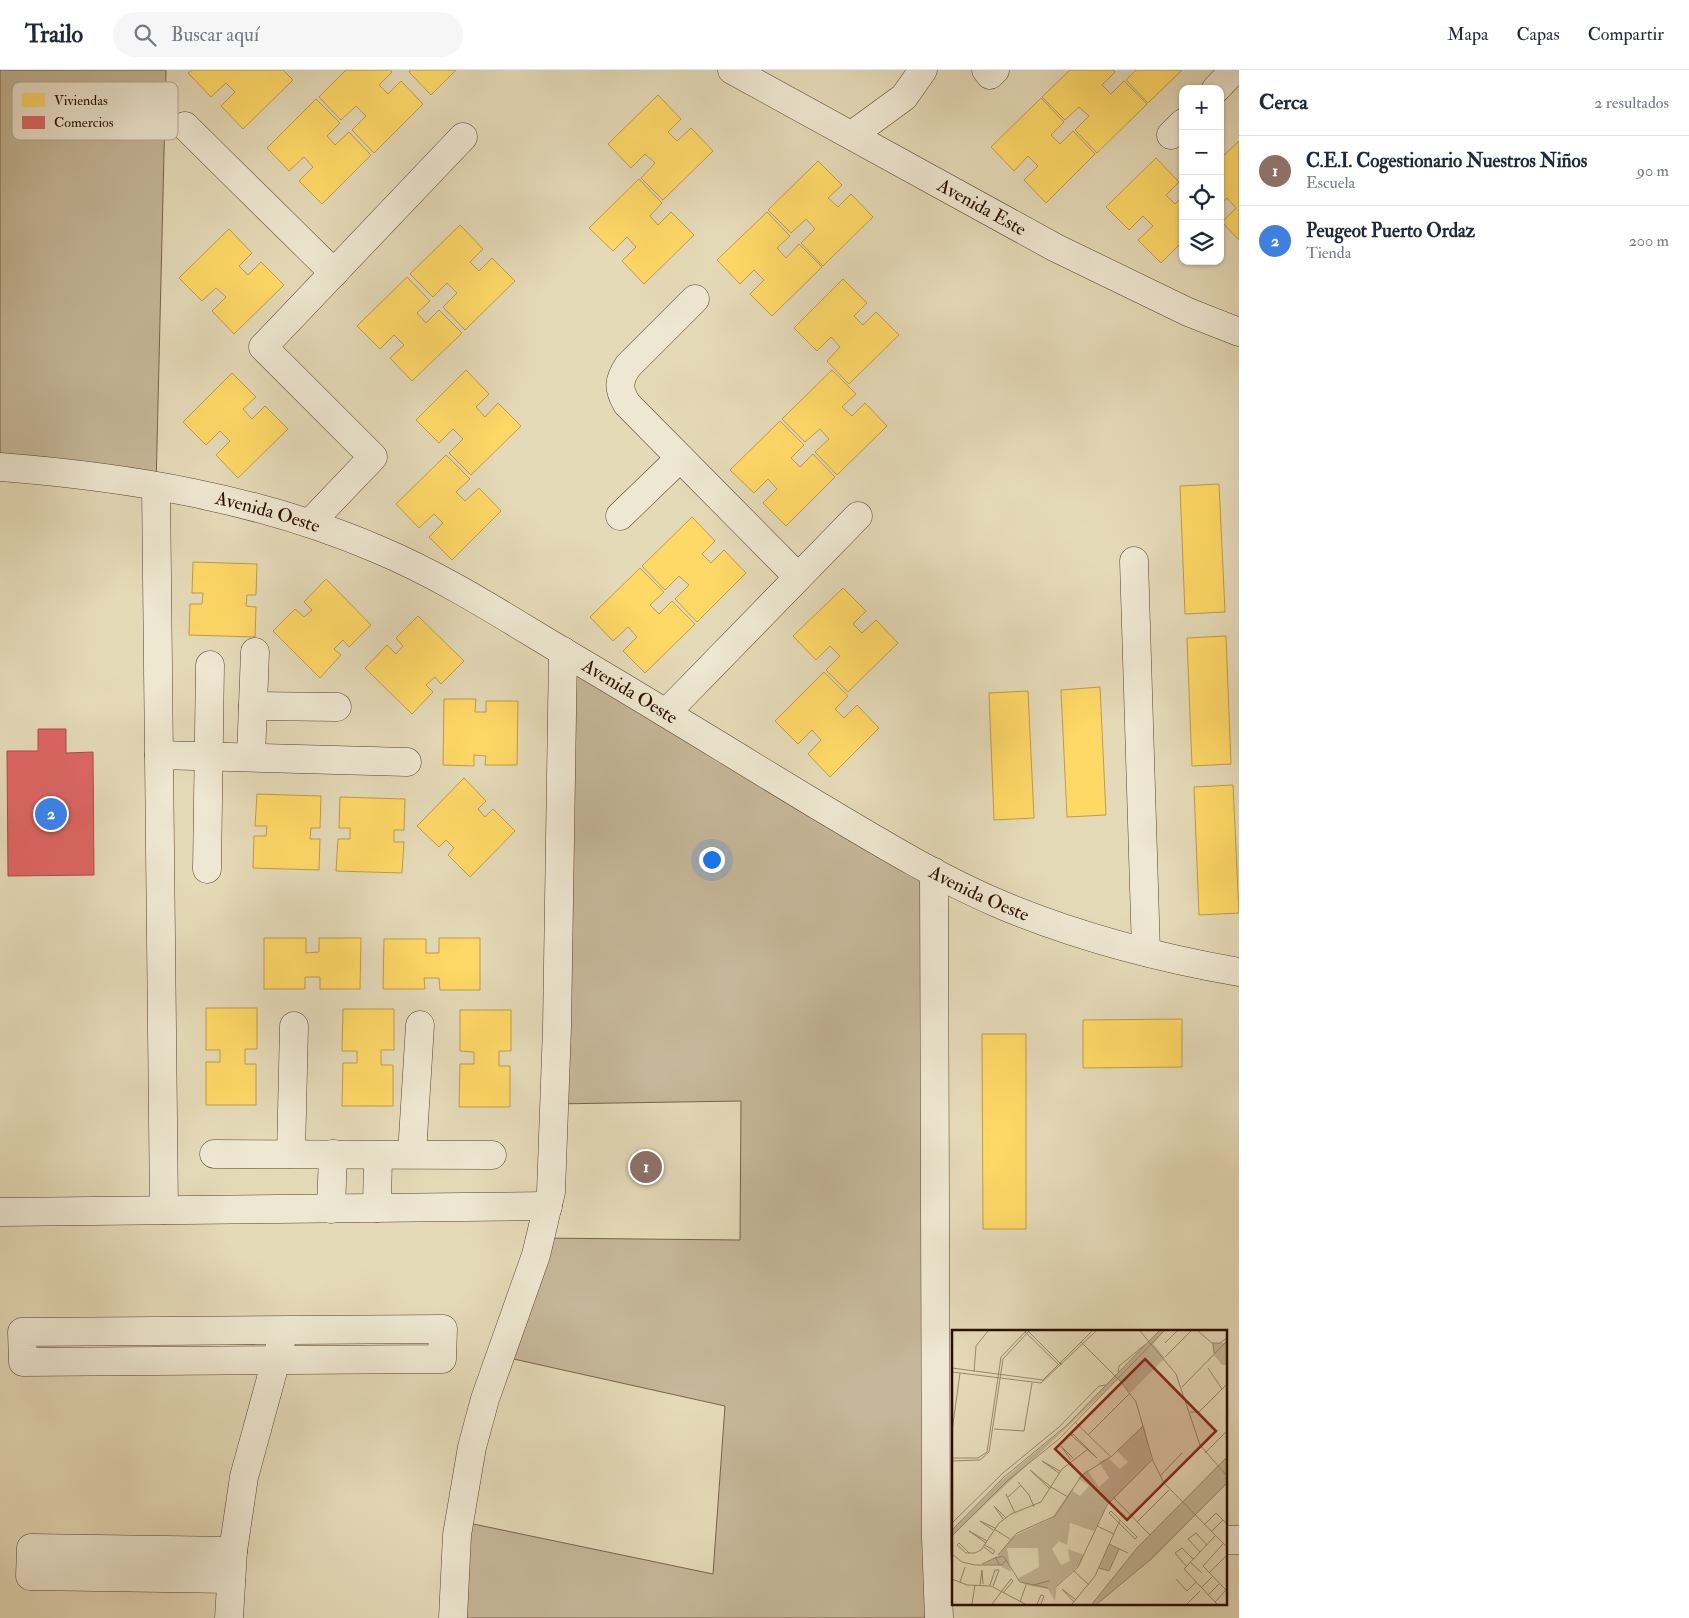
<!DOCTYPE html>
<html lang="es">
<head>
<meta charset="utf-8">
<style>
  body { margin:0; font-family:"IM FELL Double Pica",serif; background:#f6f6f7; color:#1f2937 }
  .controls { position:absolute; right:15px; top:15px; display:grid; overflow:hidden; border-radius:10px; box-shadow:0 1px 4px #0004 }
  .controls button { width:45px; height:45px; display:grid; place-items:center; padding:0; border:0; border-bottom:1px solid #e0e1e3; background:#fff; color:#1f2937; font:25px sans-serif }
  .you { position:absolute; left:711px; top:789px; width:18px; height:18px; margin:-12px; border:4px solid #fff; border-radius:50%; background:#1a73e8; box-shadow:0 0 0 8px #1a73e833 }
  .badge { display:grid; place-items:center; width:32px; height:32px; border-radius:50%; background:#8f2418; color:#fff; font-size:16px; font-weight:700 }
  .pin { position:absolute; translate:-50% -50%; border:2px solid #fff; box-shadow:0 1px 5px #0006 }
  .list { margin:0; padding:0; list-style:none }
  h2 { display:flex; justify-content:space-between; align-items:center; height:65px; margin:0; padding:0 20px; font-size:21px }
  h2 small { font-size:16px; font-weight:400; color:#747a83 }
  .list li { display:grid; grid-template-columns:32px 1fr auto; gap:15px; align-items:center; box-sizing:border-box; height:70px; padding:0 20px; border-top:1px solid #e0e1e3 }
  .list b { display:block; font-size:19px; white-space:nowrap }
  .list p { margin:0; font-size:16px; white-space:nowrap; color:#747a83 }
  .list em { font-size:16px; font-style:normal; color:#747a83 }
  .icon { flex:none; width:28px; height:28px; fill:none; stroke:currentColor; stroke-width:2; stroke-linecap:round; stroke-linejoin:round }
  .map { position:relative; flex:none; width:1239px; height:1548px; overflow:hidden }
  header { display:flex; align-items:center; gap:30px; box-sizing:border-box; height:70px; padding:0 25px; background:#fff; border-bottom:1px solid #e0e1e3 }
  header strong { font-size:24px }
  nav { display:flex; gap:28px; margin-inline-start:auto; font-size:18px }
  .search { width:350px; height:45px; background:#f6f6f7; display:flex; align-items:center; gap:12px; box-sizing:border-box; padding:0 18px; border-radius:28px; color:#747a83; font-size:19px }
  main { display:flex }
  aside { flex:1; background:#fff }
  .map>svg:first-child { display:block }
  .green { fill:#c5b799; stroke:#78624c }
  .homes { fill:#ffd966; stroke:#bf9c47 }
  .shops { fill:#e06666; stroke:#a94c47 }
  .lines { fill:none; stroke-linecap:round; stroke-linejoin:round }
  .minor-casing { stroke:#59412e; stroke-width:29 }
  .minor { stroke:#eee7d1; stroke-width:28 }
  .labels { text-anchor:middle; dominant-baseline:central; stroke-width:5; stroke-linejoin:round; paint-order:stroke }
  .street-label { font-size:19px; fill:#2a0e00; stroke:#eee7d1 }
  .inset-road { fill:none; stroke:#9a886e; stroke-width:1 }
  .view { fill:#8f2418; fill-opacity:0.15; stroke:#8f2418; stroke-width:2.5 }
  .inset-edge { fill:none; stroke:#2a0e00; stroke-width:2.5 }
  .key { fill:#eee7d1; stroke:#b3a692; stroke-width:1 }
  .key-label { font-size:14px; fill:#2a0e00 }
</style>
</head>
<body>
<header>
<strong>Trailo</strong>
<div class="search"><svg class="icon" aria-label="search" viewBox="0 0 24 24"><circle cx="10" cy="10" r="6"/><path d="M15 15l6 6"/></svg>Buscar aquí</div>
<nav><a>Mapa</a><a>Capas</a><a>Compartir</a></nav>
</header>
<main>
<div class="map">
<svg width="1239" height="1548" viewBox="0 0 1239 1548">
  <rect width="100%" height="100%" fill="#e5dab8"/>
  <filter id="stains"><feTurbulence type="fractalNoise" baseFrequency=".004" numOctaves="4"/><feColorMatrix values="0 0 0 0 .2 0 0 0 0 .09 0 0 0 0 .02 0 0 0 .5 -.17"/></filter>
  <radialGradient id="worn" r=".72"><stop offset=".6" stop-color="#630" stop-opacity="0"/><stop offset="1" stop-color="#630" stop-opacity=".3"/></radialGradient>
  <!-- green -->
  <path class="green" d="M0 0H166L156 417 0 397Z
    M563 581 934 802 939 1548H453L459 1451 713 1504 725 1336 500 1286 540 1168 740 1170 741 1031 554 1034Z"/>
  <!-- homes -->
  <path class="homes" d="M192 0H283L293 10 243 59 221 36 235 22 226 13 211 27 188 3Z
    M346 0H390L392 2 379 15 388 24 401 11 423 34 374 83 352 60 366 46 356 36 341 50 319 27Z
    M410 0H456L431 25 409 2Z
    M1070 0H1113L1115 2 1102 15 1111 24 1124 11 1147 34 1097 83 1075 60 1089 46 1079 37 1065 50 1042 27Z
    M1136 0H1182L1148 33 1126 10Z
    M658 25 681 49 668 62 677 71 691 58 713 81 663 130 641 108 655 93 645 84 631 98 608 74Z
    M1041 28 1064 52 1051 65 1060 74 1073 61 1095 84 1046 133 1024 110 1038 96 1028 86 1014 101 991 77Z
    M316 29 340 53 327 66 335 75 349 62 371 85 322 134 299 111 313 97 304 87 289 101 267 78Z
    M1239 71V170L1222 152 1236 138 1227 128 1220 135V89Z
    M1156 88 1179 112 1166 125 1175 134 1183 126V171L1161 193 1138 170 1153 156 1143 146 1129 160 1106 137Z
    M818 91 842 115 828 128 838 137 851 124 873 147 823 196 801 173 815 159 806 149 791 163 768 140Z
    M639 109 662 133 650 146 658 155 671 142 694 165 644 214 622 191 636 177 627 167 613 181 589 158Z
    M767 142 790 166 777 178 786 188 799 174 822 197 772 246 750 224 764 210 754 200 740 214 717 190Z
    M460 155 483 179 470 192 479 201 492 188 515 211 465 260 443 237 457 223 447 213 433 227 410 204Z
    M229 159 252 183 239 196 248 205 261 192 284 215 234 264 212 241 226 227 216 218 202 231 179 208Z
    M407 207 430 231 417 243 426 253 439 240 462 263 412 311 390 288 404 275 394 265 380 279 357 256Z
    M843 209 867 233 854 246 863 255 876 242 899 265 849 314 827 291 840 277 831 267 817 281 794 258Z
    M466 300 489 324 476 337 485 347 498 333 521 356 471 405 449 383 463 369 453 359 439 373 416 350Z
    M832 300 856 324 842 337 852 346 865 333 887 356 837 405 815 382 829 369 820 359 805 372 782 349Z
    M232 303 256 327 243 339 252 349 265 336 288 359 238 408 216 385 230 371 220 361 206 375 183 352Z
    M780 351 804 375 791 388 800 397 813 384 835 407 786 456 763 433 777 419 768 409 754 423 730 400Z
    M446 385 470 409 456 422 465 431 479 418 501 441 452 490 429 467 443 453 434 444 419 458 396 434Z
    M1219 414 1225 542 1185 544 1180 416Z
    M692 447 715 471 702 484 711 493 724 480 746 503 697 552 675 529 689 515 679 506 665 520 642 496Z
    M193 492 257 494 256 525H247L246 536 256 537 255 567 189 565 190 534H202L203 523H192Z
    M640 498 664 522 650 535 659 544 672 531 695 554 645 603 623 581 637 567 628 557 613 571 590 547Z
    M326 509 371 555 349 577 343 570 334 579 341 585 320 608 273 561 295 539 304 547 312 540 304 532Z
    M843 518 866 541 853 554 862 563 876 550 898 573 848 622 826 600 840 586 830 576 816 590 793 566Z
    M418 546 464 591 441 614 435 607 426 615 433 622 412 644 365 598 387 575 396 584 403 576 396 568Z
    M1226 566 1231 694 1192 696 1187 568Z
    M824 602 848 626 835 639 844 648 857 635 879 658 830 707 808 684 821 670 812 660 798 674 775 651Z
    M1100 617 1106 745 1067 747 1061 620Z
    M1028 621 1034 748 994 750 989 623Z
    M444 629H476L475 642H486V631H518L517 695H485L486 686 474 685V696L443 695Z
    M464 708 486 731 478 739 485 747 493 739 515 761 470 807 448 785 454 778 446 770 439 777 417 756Z
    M1233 715 1239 843 1199 845 1194 717Z
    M257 724 321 726 320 758H311L310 769H320L319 800 253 798 254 766H266L267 756H255Z
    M340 727 405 729 404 760H394V772H404L402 803 336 801 338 769H350V758H339Z
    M264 868H306V883L319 882V868H361L360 919H320V907H305V919H264Z
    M439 868H480V920H440L439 908H424L425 919H383L384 869H426V883H439Z
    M206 938H257V979H245V994H256V1035H206V992H220V980H206Z
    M343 939H394V980H381V995H393V1036H342L343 993H357V981H342Z
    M460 940H511V981H499V996H510V1037H459L460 994H474V982L460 981Z
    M1182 949V997L1083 998V950Z
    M982 964H1026V1159H983Z"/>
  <!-- shops -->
  <path class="shops" d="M38 659H66V683L93 682 94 805 8 806 7 681H38Z"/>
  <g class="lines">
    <!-- minor casing -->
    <g class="minor-casing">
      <g id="minor">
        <path id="s1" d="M732 0 1056 178 1188 242 1239 262"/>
        <path d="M986 0 990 5 995 0"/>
        <path d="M1216 19 1234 0"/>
        <path d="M185 56 334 203"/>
        <path d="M852 65 904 27 923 0"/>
        <path d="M1171 65 1183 53"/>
        <path d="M695 229 628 296C618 311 618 319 627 334L798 507"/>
        <path id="s2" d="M0 397C128 407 258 428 377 479 442 506 502 545 562 581 646 630 729 682 812 732 874 769 937 808 1004 836 1079 867 1159 888 1239 902"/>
        <path d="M156 417 164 1140"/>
        <path d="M620 446 680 388"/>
        <path d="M310 453 373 387 263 277 463 67"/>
        <path d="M1134 491 1146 882"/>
        <path d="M253 636 337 637"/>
        <path d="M666 643 858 446"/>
        <path d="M159 685 407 692"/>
        <path d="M251 687 255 582"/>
        <path d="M207 799 210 595"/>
        <path d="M934 802 936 1468 939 1548"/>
        <path d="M214 1084 492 1085"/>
        <path d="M291 1084 294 956"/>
        <path d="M412 1084 420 955"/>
        <path d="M377 1138 378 1085"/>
        <path d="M331 1139 333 1084"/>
        <path d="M0 1142 548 1136"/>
        <path d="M443 1259 442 1289 23 1292 22 1262Z"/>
        <path d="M1225 1470H1239"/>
        <path d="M231 1509 30 1506 31 1478 233 1481"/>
        <path d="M229 1548 233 1481 244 1407 281 1272"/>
        <path d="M453 1548 457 1465 472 1377 485 1329 536 1185 551 1122 557 957 563 581"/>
      </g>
    </g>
    <!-- minor -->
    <use href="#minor" class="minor"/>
  </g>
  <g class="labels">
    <!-- street labels -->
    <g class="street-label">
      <text stroke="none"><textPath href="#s1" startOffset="285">Avenida Este</textPath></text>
      <text stroke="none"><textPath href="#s2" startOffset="272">Avenida Oeste</textPath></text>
      <text stroke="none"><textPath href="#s2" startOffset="678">Avenida Oeste</textPath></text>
      <text stroke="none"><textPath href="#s2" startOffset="1082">Avenida Oeste</textPath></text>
    </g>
  </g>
  <!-- overview -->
  <g transform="translate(952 1260)">
    <rect width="275" height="275" fill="#e5dab8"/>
    <path d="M207 1H212L201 14 213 28 178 63 166 49 0 206V200L48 152 110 100ZM261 13H275V35H270L262 25ZM192 95 200 130 155 175 142 201 118 193 115 215 107 211 100 219 109 235 118 231 116 219 132 225 128 234 105 255 103 271 96 259 74 255 65 249 87 237 86 218H55L59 242 47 235H30L46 226 60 207 100 188 119 160 128 166 137 156 126 148 135 140 147 157 157 148 147 132 156 128 168 139 176 132 165 121ZM275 127V153L202 227 145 274H140L185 218ZM157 214 167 219 157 241 147 238Z" fill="#c5b799"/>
    <path class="inset-road" d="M76 1 110 35M188 1 224 44 248 115 275 146M246 1 261 14 262 23M73 2 108 36M129 12 169 52 184 72 201 131 212 153 275 217M213 13 225 1M260 13H268L275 8M213 27 239 1M0 38 91 50 140 1M256 38 270 59M0 42 89 53 144 1M22 42 24 16 36 1M166 42 167 36 194 14M230 57 275 11M238 82H247L275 54M123 92 159 127M42 99 72 101 80 53M0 101 8 43M121 104 145 128 119 105ZM136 105 178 63M253 123 275 101M0 128H26L35 122 49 27 74 1M119 130 109 116 121 128M0 131 28 130 37 122 51 29 77 1M107 143 90 131 108 141M208 146 230 123M66 152 77 165 82 177M99 157 116 167M98 159 78 140 99 157M54 164 63 183M56 167 69 155M162 168 198 205M159 181 185 207 183 209 157 183ZM51 189 42 176 54 188M185 192 217 160M0 193 51 143 107 97 147 56 154 55M252 195 264 183 275 194M145 196 162 204M42 199 58 209M0 200 52 147 114 96 207 1M41 200 28 191 43 198M259 202 271 190M0 206 55 151 107 109 212 1M263 206 232 239 265 274M34 213 17 201 35 211M157 214 176 223M32 217 41 224 43 221 33 215M248 222 236 209 244 203 255 215M17 223 7 213 5 215 14 223H23L29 220 47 193 59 184 89 172 110 139 136 119M0 224 10 232 23 235H50L54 230 51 226 44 228 47 235M46 225 65 203 103 186 130 145 160 126 191 96M54 230 68 252 96 258M238 232 250 243M30 234 45 227M234 236 223 223 230 218 241 229M147 238 157 241 167 219M122 241 137 255M257 243 275 225M0 249 15 255 39 256 73 274M224 249 235 261 244 252M8 252 13 237M28 255 30 240 31 254M38 255 43 240H47L41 256M81 255 97 251M105 256 126 237 155 175 200 130M249 258 260 247M256 265 267 254M68 272 74 255M122 272 110 259 124 270M263 272 274 260 251 236 271 214M20 274 23 255M40 274 59 249 61 251 51 263M85 274 89 265 92 266 89 274M120 274 143 246 168 190M140 274 185 218 275 127M145 274 198 230 275 153M235 274 248 261"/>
    <path class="view" d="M193 29 264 101 175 190 103 119Z"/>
    <rect width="275" height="275" class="inset-edge"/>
  </g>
  <!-- legend -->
  <rect x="12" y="12" width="166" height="58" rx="8" class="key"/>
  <rect x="22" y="23" width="23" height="14" fill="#ffd966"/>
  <rect x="22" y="46" width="23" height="13" fill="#e06666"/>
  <g class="key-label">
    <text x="54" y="35">Viviendas</text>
    <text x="54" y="57">Comercios</text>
  </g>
  <rect width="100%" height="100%" filter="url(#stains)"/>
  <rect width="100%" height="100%" fill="url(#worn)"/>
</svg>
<div class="controls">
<button>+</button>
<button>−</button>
<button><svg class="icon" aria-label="locate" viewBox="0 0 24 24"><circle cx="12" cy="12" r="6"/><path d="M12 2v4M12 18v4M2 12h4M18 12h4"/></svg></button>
<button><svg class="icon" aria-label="layers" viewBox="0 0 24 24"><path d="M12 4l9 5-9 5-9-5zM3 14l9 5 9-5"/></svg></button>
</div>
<div class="you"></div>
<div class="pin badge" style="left:646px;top:1097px;background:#8d6e63">1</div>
<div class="pin badge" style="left:51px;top:744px;background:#3f7fe0">2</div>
</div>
<aside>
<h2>Cerca<small>2 resultados</small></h2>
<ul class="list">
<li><span class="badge" style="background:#8d6e63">1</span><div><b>C.E.I. Cogestionario Nuestros Niños</b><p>Escuela</p></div><em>90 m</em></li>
<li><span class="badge" style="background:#3f7fe0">2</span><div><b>Peugeot Puerto Ordaz</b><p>Tienda</p></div><em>200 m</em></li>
</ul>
</aside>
</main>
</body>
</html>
